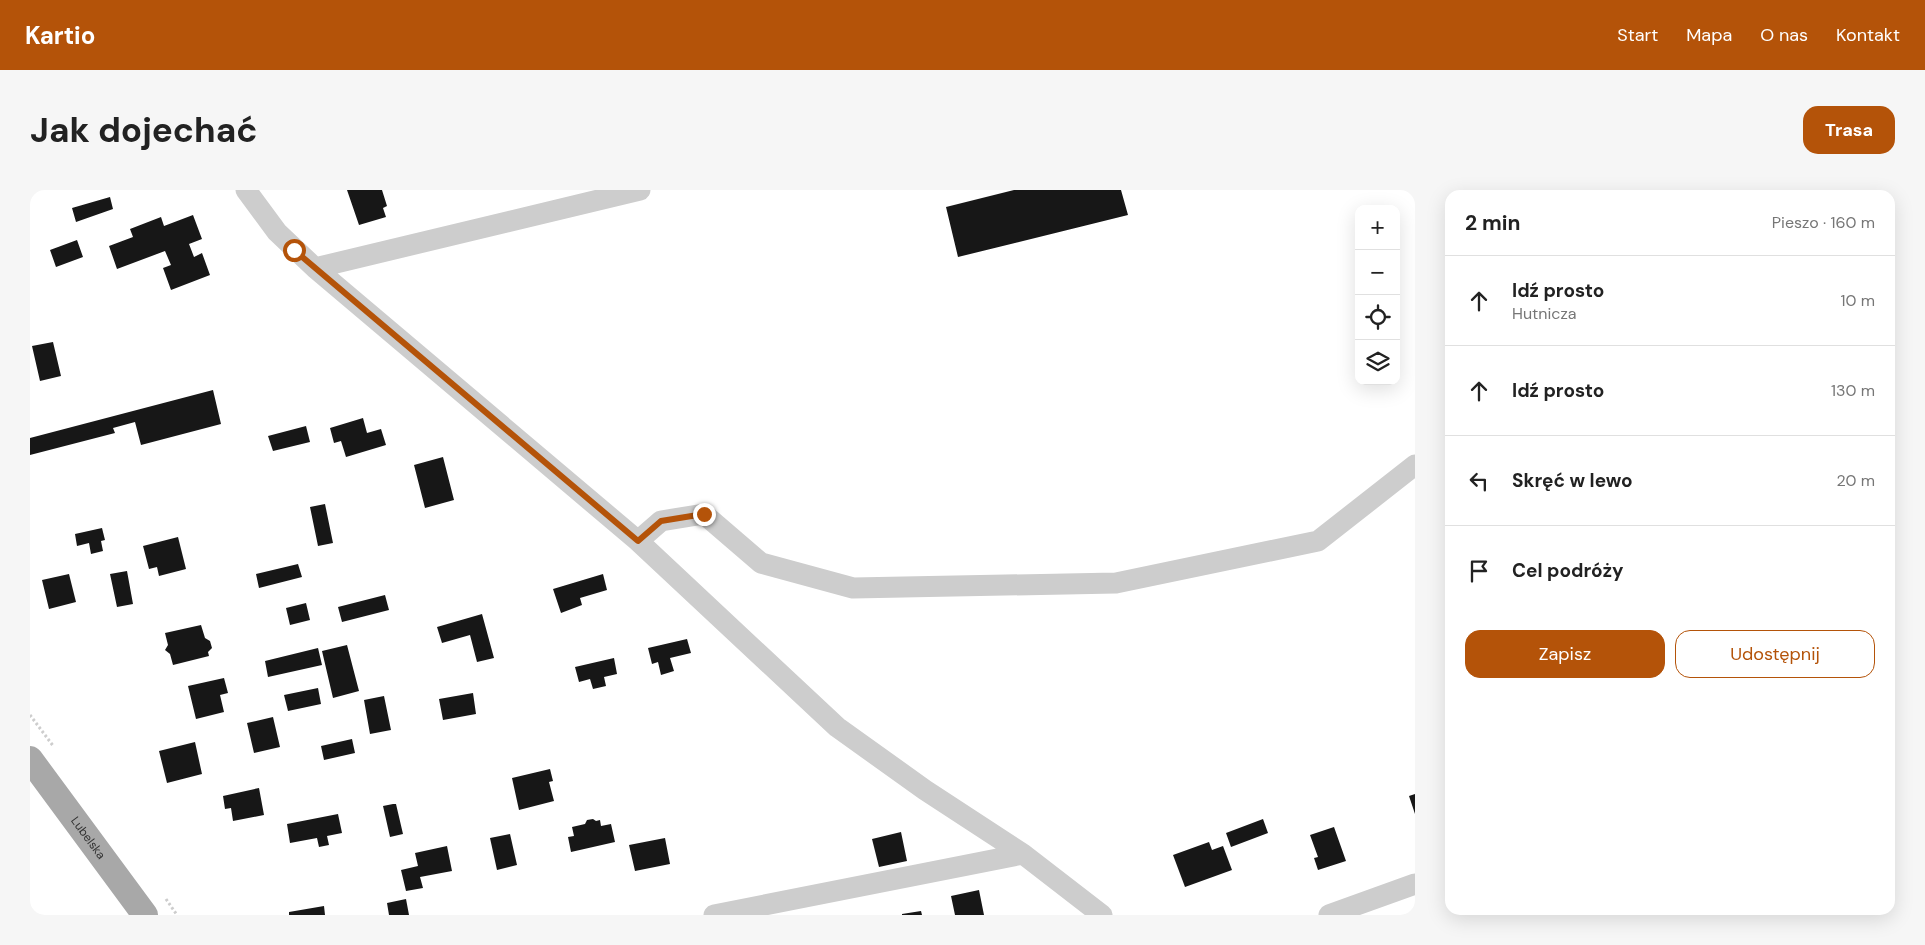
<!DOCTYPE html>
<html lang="pl">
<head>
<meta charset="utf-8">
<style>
  body { margin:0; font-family:"DM Sans",sans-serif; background:#f6f6f6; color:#222 }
  .controls { position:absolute; right:15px; top:15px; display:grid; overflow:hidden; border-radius:10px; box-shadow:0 5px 20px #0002 }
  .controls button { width:45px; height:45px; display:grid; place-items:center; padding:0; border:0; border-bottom:1px solid #e0e0e0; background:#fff; color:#222; font:25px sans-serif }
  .stop { position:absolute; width:15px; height:15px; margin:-11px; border:4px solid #b45309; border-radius:50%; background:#fff }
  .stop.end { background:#b45309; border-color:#fff; box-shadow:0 1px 5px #0008 }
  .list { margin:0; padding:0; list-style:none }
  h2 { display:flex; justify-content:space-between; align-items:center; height:65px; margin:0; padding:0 20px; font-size:21px }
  h2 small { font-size:16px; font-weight:400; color:#767676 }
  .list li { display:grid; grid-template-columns:32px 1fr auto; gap:15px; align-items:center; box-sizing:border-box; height:90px; padding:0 20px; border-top:1px solid #e0e0e0 }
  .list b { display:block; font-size:19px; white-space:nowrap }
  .list p { margin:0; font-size:16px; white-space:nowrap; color:#767676 }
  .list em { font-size:16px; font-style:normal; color:#767676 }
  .actions { display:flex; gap:10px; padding:15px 20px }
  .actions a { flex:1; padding:11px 0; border:1px solid #b45309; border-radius:15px; text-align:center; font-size:18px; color:#b45309 }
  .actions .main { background:#b45309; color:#fff }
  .icon { flex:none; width:28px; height:28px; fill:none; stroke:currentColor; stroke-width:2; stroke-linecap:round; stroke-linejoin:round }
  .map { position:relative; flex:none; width:1385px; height:725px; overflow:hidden; border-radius:15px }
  header { display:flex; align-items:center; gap:30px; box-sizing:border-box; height:70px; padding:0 25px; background:#b45309; color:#fff }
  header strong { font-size:24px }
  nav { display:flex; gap:28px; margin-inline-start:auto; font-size:18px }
  .intro { display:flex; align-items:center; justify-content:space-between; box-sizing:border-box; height:120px; padding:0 30px }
  h1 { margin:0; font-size:35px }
  .button { padding:12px 22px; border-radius:15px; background:#b45309; color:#fff; font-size:18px; font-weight:700 }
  main { display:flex; gap:30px; padding:0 30px }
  aside { flex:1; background:#fff; border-radius:15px; box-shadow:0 5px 20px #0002 }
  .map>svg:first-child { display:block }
  .building { fill:#171717 }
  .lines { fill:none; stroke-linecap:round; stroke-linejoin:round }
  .path { stroke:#cdcdcd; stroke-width:3; stroke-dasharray:2.5 2.5; stroke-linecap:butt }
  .minor { stroke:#cdcdcd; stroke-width:21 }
  .major { stroke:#a8a8a8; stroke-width:26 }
  .route { stroke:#b45309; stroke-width:6 }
  .labels { text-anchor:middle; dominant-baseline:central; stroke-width:5; stroke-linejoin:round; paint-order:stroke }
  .street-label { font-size:12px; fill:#303030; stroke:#fff }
</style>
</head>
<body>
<header>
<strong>Kartio</strong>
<nav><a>Start</a><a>Mapa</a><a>O nas</a><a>Kontakt</a></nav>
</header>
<div class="intro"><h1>Jak dojechać</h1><a class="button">Trasa</a></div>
<main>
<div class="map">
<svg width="1385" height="725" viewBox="0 0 1385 725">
  <rect width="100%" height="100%" fill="#fff"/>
  <!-- building -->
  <path class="building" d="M317 0H352L357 16 353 18 356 27 329 35Z
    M984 0H1091L1098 25 928 67 916 17Z
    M80 7 83 19 46 32 42 18Z
    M163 25 172 49 159 54 164 67 172 63 180 85 141 100 133 78 141 75 135 61 87 79 79 56 103 47 100 39 131 27 134 36Z
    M47 50 53 67 26 77 20 60Z
    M23 152 31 186 10 191 2 156Z
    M183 200 191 234 111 255 105 232 83 238 85 243 0 265V248Z
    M333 228 337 243 351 239 356 255 316 267 311 251 304 253 300 238Z
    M276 236 280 252 243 261 238 246Z
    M413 267 424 310 395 318 384 275Z
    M295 314 303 353 288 356 280 317Z
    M72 338 75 350 71 351 73 361 61 364 59 353 47 356 45 344Z
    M148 347 156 379 129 386 127 377 119 379 113 356Z
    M268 374 272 387 229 398 226 384Z
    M97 381 103 414 87 417 80 384Z
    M39 384 46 412 19 419 12 390Z
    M573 384 577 400 550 408 552 415 531 423 523 399Z
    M355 405 359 420 312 432 308 417Z
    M276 413 280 430 260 435 256 418Z
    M452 424 464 468 447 472 440 445 412 453 407 437Z
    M171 435 175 448 180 451 182 458 178 462 179 466 143 475 140 464 135 460 138 455 135 443Z
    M657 449 661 463 640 468 644 481 631 485 628 472 622 474 618 458Z
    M317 455 329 501 303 508 292 461Z
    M288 458 292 475 238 487 235 471Z
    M584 468 587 484 574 487 576 496 563 499 560 489 549 492 545 477Z
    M194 488 198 503 190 505 194 522 166 529 158 496Z
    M288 498 291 514 258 521 254 505Z
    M443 503 446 524 413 530 409 509Z
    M354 506 361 540 340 544 334 510Z
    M243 527 250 557 224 563 217 533Z
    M322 549 325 563 294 570 291 556Z
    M165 552 172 584 137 593 129 561Z
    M520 579 523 591 519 592 524 611 489 620 482 588Z
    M229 598 234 625 203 631 201 618 195 619 193 606Z
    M1385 604V624L1379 606Z
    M363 614H366L373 644 360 647 353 616Z
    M308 624 312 643 297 646 299 655 289 657 287 648 260 653 257 634Z
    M563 629 566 631 570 630 571 636 581 634 585 652 541 662 538 647 544 646 542 637 555 634 557 630Z
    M1233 629 1238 643 1201 657 1196 643Z
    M1304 637 1316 671 1288 680 1284 668 1288 667 1280 645Z
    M871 642 877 671 849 677 842 649Z
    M480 644 487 675 467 680 460 648Z
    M635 648 640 674 605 681 599 655Z
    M1179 652 1182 660 1193 656 1202 680 1155 697 1143 665Z
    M417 656 422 681 390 687 393 698 376 701 371 680 388 676 385 663Z
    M949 700 954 725H925L921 706Z
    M376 709 379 725H359L357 713Z
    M294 716 295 725H259V722Z
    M891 721 892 725H872V724Z"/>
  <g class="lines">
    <!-- path -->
    <path class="path" d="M0 525 24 557
      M136 709 147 725"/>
    <!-- minor -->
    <path class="minor" d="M216 0 247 42 285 78 608 351 807 537 895 600 993 664 1072 725
      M285 78 610 0
      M608 351 631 331 674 324 731 373 823 398 1086 393 1288 351 1385 275
      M684 725 993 664
      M1299 725 1385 694"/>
    <!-- major -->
    <path class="major" id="s1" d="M0 569 115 725"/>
  </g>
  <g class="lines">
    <!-- route -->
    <path class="route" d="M264 60 608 351 631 331 674 324"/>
  </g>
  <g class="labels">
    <!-- street labels -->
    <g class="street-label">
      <text stroke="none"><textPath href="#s1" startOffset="98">Lubelska</textPath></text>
    </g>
  </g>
</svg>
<div class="controls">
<button>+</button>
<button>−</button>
<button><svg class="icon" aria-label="locate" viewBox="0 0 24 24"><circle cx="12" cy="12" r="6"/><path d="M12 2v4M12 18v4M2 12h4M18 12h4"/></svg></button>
<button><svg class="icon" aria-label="layers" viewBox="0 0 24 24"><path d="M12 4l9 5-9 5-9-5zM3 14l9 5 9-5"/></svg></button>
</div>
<div class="stop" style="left:264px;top:60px"></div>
<div class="stop end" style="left:674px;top:324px"></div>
</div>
<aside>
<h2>2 min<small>Pieszo · 160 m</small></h2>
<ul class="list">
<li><svg class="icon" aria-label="ahead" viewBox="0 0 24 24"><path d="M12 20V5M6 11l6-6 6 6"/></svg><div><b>Idź prosto</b><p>Hutnicza</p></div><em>10 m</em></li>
<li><svg class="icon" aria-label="ahead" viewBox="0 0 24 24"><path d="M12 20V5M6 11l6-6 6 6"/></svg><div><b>Idź prosto</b></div><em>130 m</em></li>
<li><svg class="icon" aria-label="left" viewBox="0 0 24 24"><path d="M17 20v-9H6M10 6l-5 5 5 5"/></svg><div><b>Skręć w lewo</b></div><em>20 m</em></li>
<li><svg class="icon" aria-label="arrive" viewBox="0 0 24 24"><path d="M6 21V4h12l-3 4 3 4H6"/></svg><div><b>Cel podróży</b></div></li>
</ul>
<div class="actions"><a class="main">Zapisz</a><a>Udostępnij</a></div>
</aside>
</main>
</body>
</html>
